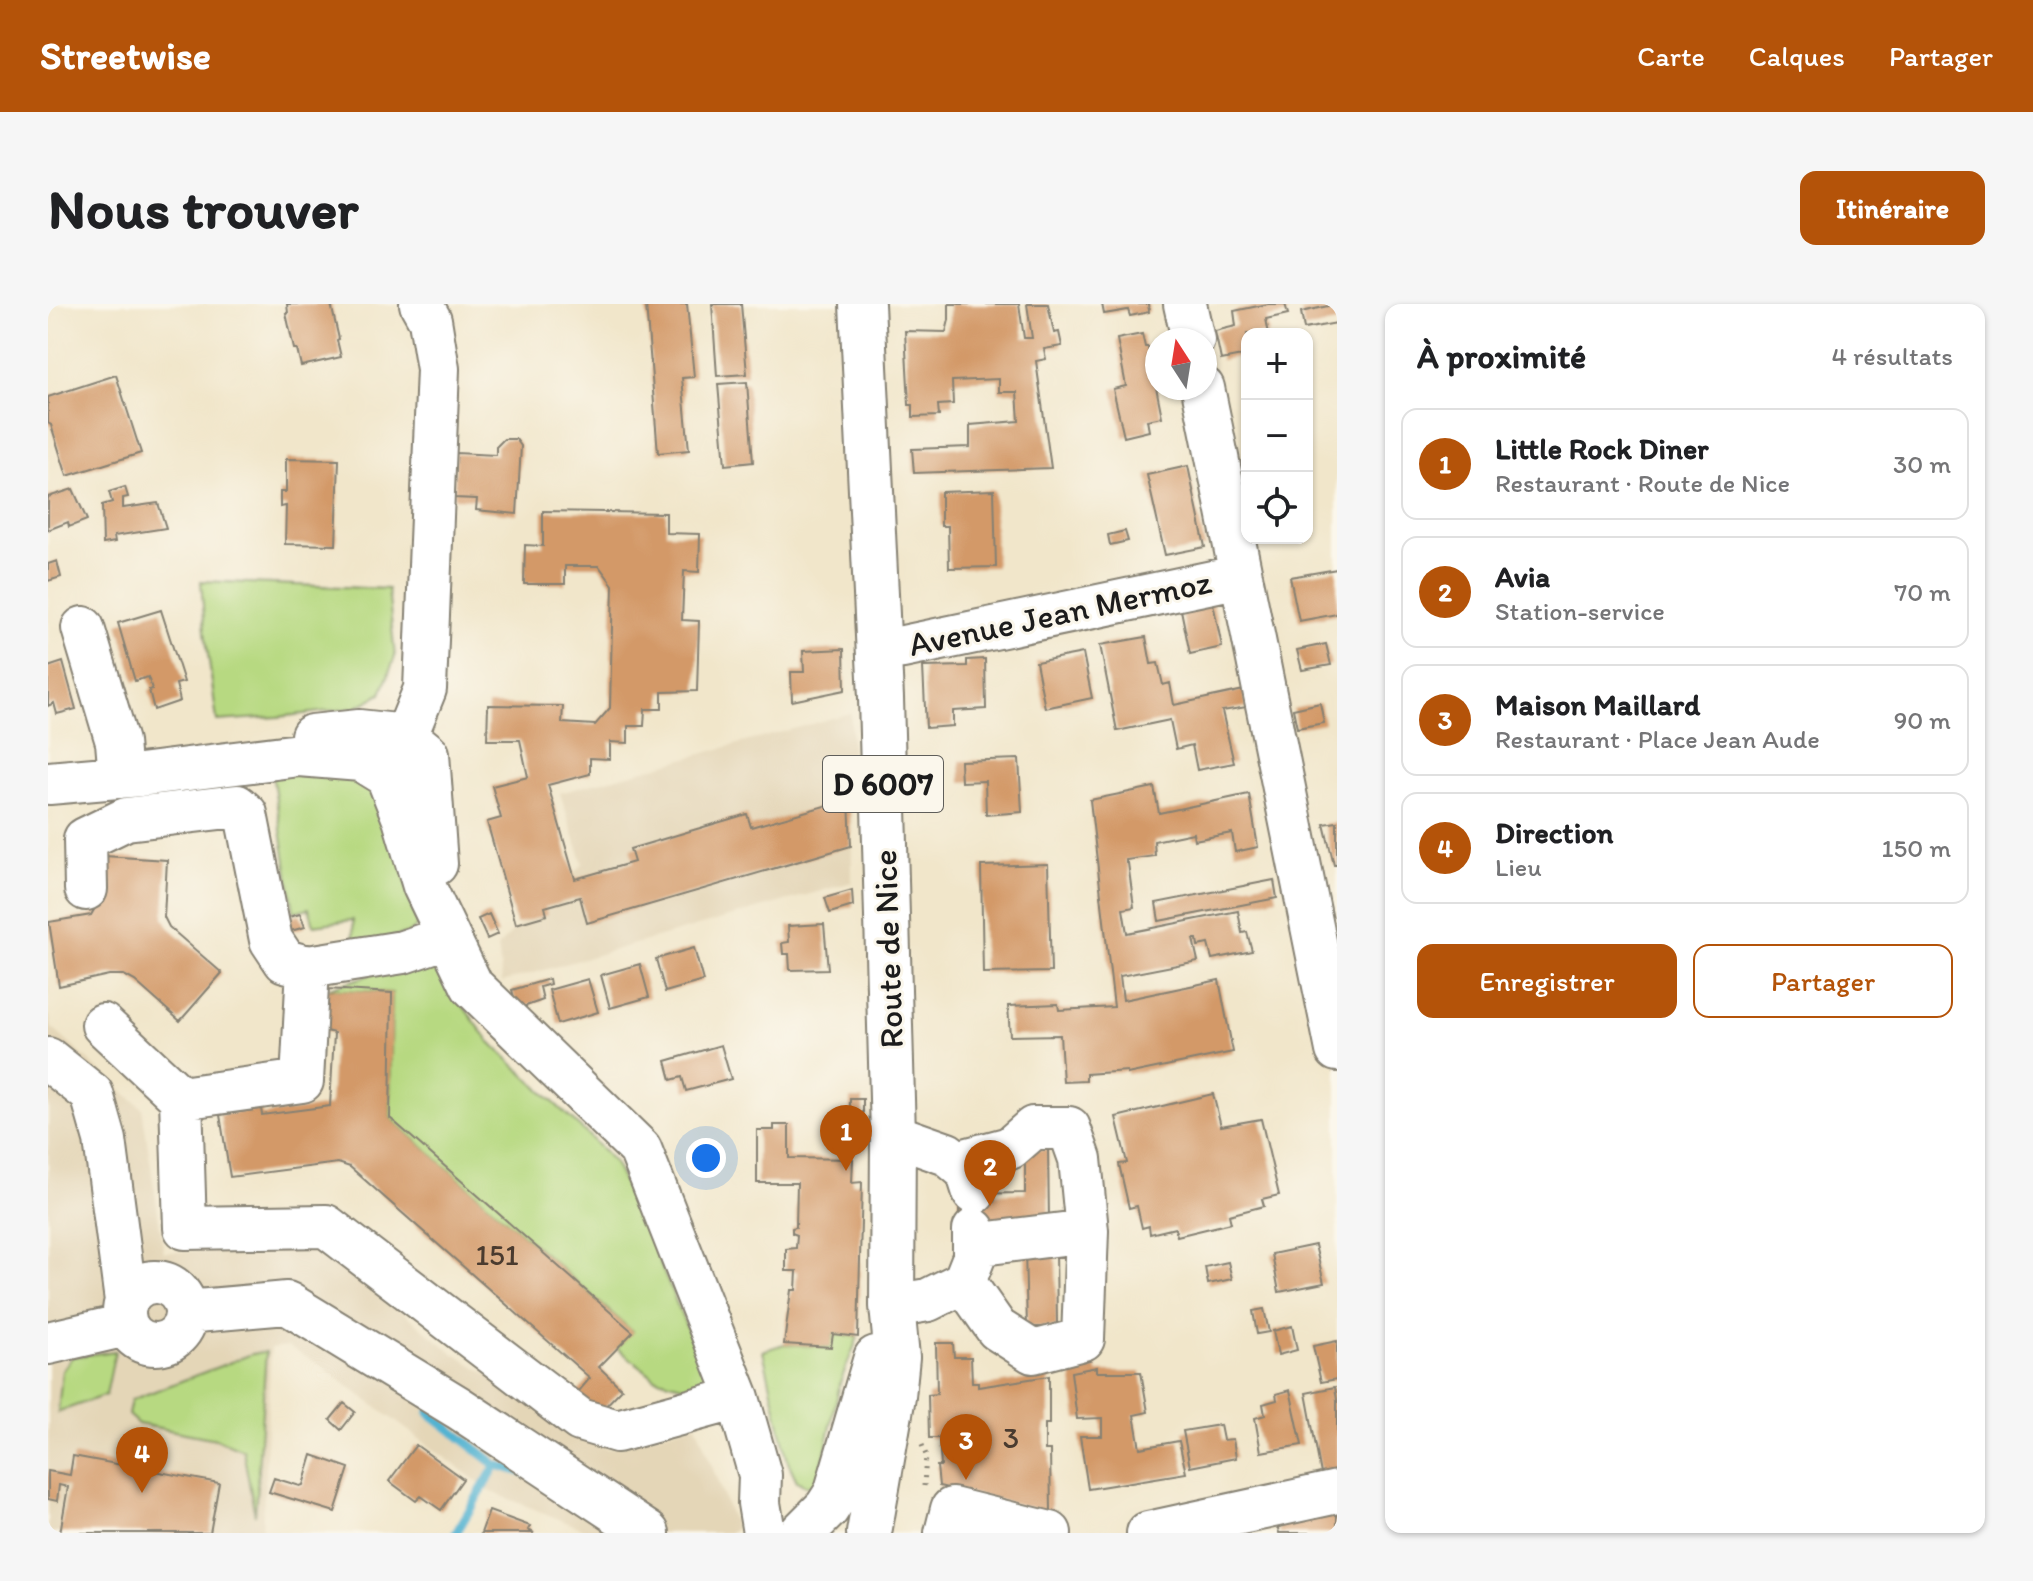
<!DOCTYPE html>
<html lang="fr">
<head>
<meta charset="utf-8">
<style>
  body { margin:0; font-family:Itim,sans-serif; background:#f6f6f6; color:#202124 }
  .controls { position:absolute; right:24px; top:24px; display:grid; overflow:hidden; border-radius:16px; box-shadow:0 2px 6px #0004 }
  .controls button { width:72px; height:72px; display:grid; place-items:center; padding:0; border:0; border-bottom:2px solid #e0e0e0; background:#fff; color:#202124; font:40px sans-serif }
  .compass { position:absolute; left:1097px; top:24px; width:72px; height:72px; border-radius:50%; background:#fff; box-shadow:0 2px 6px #0004; rotate:348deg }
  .you { position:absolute; left:658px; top:854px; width:28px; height:28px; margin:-20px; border:6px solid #fff; border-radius:50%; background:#1a73e8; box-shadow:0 0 0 12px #1a73e833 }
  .badge { display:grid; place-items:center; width:52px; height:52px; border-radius:50%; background:#b45309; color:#fff; font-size:26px; font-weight:700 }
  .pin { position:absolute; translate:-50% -66px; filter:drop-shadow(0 2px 4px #0008) }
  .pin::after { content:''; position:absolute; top:42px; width:28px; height:24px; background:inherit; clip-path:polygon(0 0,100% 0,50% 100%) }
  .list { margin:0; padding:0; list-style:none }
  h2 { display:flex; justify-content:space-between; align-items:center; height:104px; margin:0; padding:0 32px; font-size:34px }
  h2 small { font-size:26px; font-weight:400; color:#757577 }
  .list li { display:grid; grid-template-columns:52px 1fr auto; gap:24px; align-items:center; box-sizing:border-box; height:112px; margin:0 16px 16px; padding:0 16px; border:2px solid #e0e0e0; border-radius:16px }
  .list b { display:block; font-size:30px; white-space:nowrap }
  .list p { margin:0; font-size:26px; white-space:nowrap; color:#757577 }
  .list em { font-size:26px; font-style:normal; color:#757577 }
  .actions { display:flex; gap:16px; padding:24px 32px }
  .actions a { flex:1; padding:18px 0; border:2px solid #b45309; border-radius:16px; text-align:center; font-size:28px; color:#b45309 }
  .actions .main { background:#b45309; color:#fff }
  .icon { flex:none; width:44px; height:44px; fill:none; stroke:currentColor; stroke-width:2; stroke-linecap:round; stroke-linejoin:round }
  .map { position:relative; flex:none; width:1289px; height:1229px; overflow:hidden; border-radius:16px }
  header { display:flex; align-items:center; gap:48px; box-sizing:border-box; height:112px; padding:0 40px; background:#b45309; color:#fff }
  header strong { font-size:38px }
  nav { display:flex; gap:44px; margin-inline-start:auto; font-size:28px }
  .intro { display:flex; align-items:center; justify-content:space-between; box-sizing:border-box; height:192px; padding:0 48px }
  h1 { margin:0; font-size:56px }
  .button { padding:20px 36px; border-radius:16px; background:#b45309; color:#fff; font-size:28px; font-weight:700 }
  main { display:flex; gap:48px; padding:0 48px }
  aside { flex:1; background:#fff; border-radius:16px; box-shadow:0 2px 6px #0004 }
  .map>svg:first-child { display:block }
  .built { fill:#e4d6b7 }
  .green { fill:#b7d981; stroke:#6a7a4e; stroke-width:2 }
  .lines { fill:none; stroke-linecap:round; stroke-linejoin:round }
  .stream { stroke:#52b3d1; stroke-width:9 }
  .building { fill:#d39968 }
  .minor-casing { stroke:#868173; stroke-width:46 }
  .major-casing { stroke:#868173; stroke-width:48 }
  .path { stroke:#868173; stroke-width:5; stroke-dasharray:2 6; stroke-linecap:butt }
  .minor { stroke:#fff; stroke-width:42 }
  .major { stroke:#fff; stroke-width:44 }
  .labels { text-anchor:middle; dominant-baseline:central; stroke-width:6; stroke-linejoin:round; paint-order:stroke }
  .number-label { font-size:30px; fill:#4a3b2f }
  .shield { fill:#fbf7ec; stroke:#5f5e5a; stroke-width:2 }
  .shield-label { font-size:32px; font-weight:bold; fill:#1c1c1c }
  .street-label { font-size:34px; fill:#1c1c1c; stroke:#fbf7ec }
</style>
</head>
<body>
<header>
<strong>Streetwise</strong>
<nav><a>Carte</a><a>Calques</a><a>Partager</a></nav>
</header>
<div class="intro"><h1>Nous trouver</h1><a class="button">Itinéraire</a></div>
<main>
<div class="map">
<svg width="1289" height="1229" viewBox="0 0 1289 1229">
  <rect width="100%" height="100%" fill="#fbf7ec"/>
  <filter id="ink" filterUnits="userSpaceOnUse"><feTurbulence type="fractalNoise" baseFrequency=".0125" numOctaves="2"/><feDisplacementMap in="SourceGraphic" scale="16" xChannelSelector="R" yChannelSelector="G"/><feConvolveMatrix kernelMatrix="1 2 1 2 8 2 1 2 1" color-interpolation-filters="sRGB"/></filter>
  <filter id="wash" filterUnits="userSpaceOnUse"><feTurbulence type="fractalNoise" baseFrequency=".006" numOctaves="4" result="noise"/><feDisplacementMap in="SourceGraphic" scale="32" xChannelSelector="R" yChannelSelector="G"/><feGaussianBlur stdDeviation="1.8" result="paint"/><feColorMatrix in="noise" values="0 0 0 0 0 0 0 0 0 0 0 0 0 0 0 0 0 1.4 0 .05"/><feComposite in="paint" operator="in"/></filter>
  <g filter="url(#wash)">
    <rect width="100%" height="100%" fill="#f1e6ca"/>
    <!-- built -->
    <path class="built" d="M803 409 804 578 454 678 450 642 535 560 512 489Z
      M0 704 4 724 94 804 116 948 277 944 405 1049 560 1145 648 1120 687 1223 683 1229H545L442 1187 269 1059 240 1042 223 1044 214 1229H0Z"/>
    <!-- green -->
    <path class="green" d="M153 277 340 285 347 353 333 390 307 404 230 413 169 417 157 328Z
      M300 468 337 496 369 622 359 630 306 641 305 616 266 621 261 604 246 608 224 470Z
      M384 650 407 691 441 737 541 832 566 859 592 912 665 1086 641 1083 607 1074 569 1044 584 1027 342 814 344 689 279 685Z
      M785 1030 810 1033 792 1079 771 1178 764 1182 756 1181 749 1177 740 1158 715 1047 736 1040 782 1043Z
      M67 1047 58 1091 10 1108 14 1067 24 1053Z
      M218 1048 207 1211 195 1146 168 1135 90 1120 80 1111 83 1096 204 1050Z"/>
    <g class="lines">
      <!-- stream -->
      <path class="stream" d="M381 1109 448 1161
        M408 1229 448 1161 477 1169"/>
    </g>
    <g id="blocks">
      <!-- building -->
      <path class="building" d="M239 0H283L291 35 289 36 293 53 253 62 249 45H246L238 9H240Z
        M598 0H639L646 73 634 74 641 146 610 149Z
        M664 0H693L699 70 669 72Z
        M901 0H971L976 34H984L979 0H1000L1006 29 1011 28 1014 42 996 45 998 55 988 57 1003 164 866 169 864 145 922 143V121L971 117 969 88H951V75L904 77 905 100 890 101 891 112 865 113V101H861L857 27 898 28 901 16Z
        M1054 0H1100L1101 8 1082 12 1080 6 1056 10Z
        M1220 0H1237L1240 10 1218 15 1221 30H1199V51L1173 56 1167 27 1188 22 1186 7Z
        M1289 0V19L1256 25 1253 8Z
        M1094 30 1097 43H1100L1114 113 1099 116 1101 127 1076 133 1065 85 1078 82 1069 35Z
        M68 71 93 149 19 172 3 121 0 119V93Z
        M699 78 705 158 677 161 670 80Z
        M456 135H468L473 142 469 210 428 206 429 195 406 194 408 149 448 151V143Z
        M238 155 291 156 288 241 237 240 238 202 232 203V188H238Z
        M1140 162 1157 243 1117 251 1099 171Z
        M77 183 80 193 75 194V204L110 199 118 224 66 232 67 238 55 240 54 201 64 198 61 188Z
        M25 185 39 216 21 223 20 218 0 226V193Z
        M946 186 948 263 901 264 900 222H893V188Z
        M495 207 618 209V229L652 230 651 268 636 267 634 316 651 317 649 387 614 388V405H597L596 422H580V439L562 438V455L542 454V470L500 481 527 575 586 558 582 545 699 510 703 523 801 495 803 542 539 619 532 593 497 603 499 611 468 620 439 518 453 514 444 482 480 473 472 436H439L440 401 515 402 514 419 547 421 562 404 565 281 551 262H517V280H476L477 241 495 242Z
        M1077 227 1080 237 1062 241 1060 231Z
        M9 257 13 273 0 277V260Z
        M1289 265V310L1251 317 1242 273Z
        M1164 294 1174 343 1142 350 1132 301Z
        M113 306 136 378 128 380 132 397 106 406 101 386 104 385 100 373 87 377 70 319Z
        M1098 333 1103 360 1110 359 1115 381 1122 379 1126 401 1196 386 1199 403 1174 407 1186 459 1149 466 1144 441 1128 445 1122 416 1069 427 1052 341Z
        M1278 340 1283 361 1254 366 1249 346Z
        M796 345 797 386 744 397 743 368H756L755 347Z
        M1035 349 1044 394 997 404 988 358Z
        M937 355 938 405 905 407V422L878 424 875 363 919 362V356Z
        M15 358 28 405 9 410 6 399 0 402V363Z
        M1272 399 1276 419 1249 424 1245 405Z
        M971 455 974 508 938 511 937 477 913 478 912 457Z
        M1106 483 1111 509 1201 490 1210 543 1187 548 1184 529 1146 536 1145 529 1106 537 1107 552 1078 556V559H1080L1086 603 1075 605 1079 629 1190 607 1194 629 1199 628 1204 647 1164 655 1160 640 1150 642 1149 635H1145L1150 657 1072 672 1075 696 1171 676 1185 748 1079 770V767L1038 770V777L1015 778 1012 731 962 732 960 702 1010 700 1011 706 1066 703 1042 496Z
        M1289 518V561H1286L1276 520Z
        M56 552 119 556 116 613 121 623 174 669 132 717 87 677 76 671H61L11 682 1 618 43 611 54 592Z
        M1000 560 1003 668 935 669 933 562Z
        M1226 576 1229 594 1111 617 1108 599Z
        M804 586 805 602 782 609 777 594Z
        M252 610 257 623 232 630 229 616Z
        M441 610 450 630 439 635 430 615Z
        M776 620 780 665 742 666 741 650H735L734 639 741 638 740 622Z
        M646 644 655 677 617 688 608 655Z
        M592 660 601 693 562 704 553 671Z
        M501 675 502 680 492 683 495 696 475 703 467 696 464 686Z
        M540 675 550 708 510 720 501 686Z
        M279 685 344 689 342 814 585 1028 551 1063 574 1085 547 1113 525 1094 542 1074 302 863 290 859 182 873 172 811 213 805 214 811 282 802 286 729 278 727Z
        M673 741 683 775 638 787 634 773 623 776 618 757Z
        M1165 790 1173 822 1213 815 1231 891 1214 895 1216 902 1181 911 1183 919 1129 932 1127 924 1102 930 1101 922 1094 924 1089 902 1081 904 1071 860 1079 859 1068 813Z
        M802 795H815V846L801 845Z
        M726 821H741V854L805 855 804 879 814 878 810 1033 785 1030 783 1043 736 1040 743 986H748L749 967H738V945L748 944 749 931 744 929V924L748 923 749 879H709V826H726Z
        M1000 845 1001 917 911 926V890L977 889V846Z
        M1267 941 1276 979 1231 988 1224 950Z
        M1008 945 1009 1023H979L977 946Z
        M1180 958 1184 975 1160 980 1157 963Z
        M1216 1005 1221 1028 1209 1030 1205 1007Z
        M1244 1022 1249 1046 1230 1051 1225 1027Z
        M1289 1037V1075L1273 1078 1265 1042Z
        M888 1039H905L906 1053H923L924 1078H930V1083L1001 1072V1120H997V1146H1002L1003 1208 891 1182 889 1162H893L891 1134H881L880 1091 889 1090Z
        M1049 1063V1068H1093L1100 1108 1086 1111 1092 1144 1131 1137 1138 1169 1040 1185 1032 1132H1054V1114L1029 1115 1023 1068Z
        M1287 1083 1289 1096V1167L1273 1170 1258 1089Z
        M1242 1086 1254 1141 1213 1148 1207 1114 1217 1111 1215 1100 1229 1096 1228 1090Z
        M296 1099 307 1108 293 1126 282 1116Z
        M1172 1121 1175 1136 1185 1135 1188 1154 1142 1163 1135 1127Z
        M368 1141 415 1175 393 1206 373 1192 368 1197 341 1177Z
        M264 1151 301 1164 287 1208 221 1188 226 1174 252 1182 255 1181Z
        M25 1152 171 1179 162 1229H12L20 1183 11 1181 9 1197 0 1195V1167L22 1171Z
        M1289 1199V1229H1231L1227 1211Z
        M441 1207 482 1222 480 1226 486 1229H433Z"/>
    </g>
  </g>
  <g filter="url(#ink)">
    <use href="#blocks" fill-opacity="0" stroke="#868173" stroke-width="2"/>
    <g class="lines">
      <!-- minor casing -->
      <g class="minor-casing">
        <path id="minor" d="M1137 0 1145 36
          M1155 84 1289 746
          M35 324 69 438 72 473
          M831 345 855 343 1193 272
          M264 432 311 427 358 432 380 450 388 560
          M344 456 358 432 377 385 390 65 382 16 373 0
          M1 479 92 471 251 451 313 456 339 472 356 515 376 582 424 682 592 845 690 1094 712 1171 711 1199 716 1229
          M38 585 37 535 78 515 189 502 198 510 223 636 237 657 260 663
          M399 633 355 648 260 663 254 777 133 794 137 924 278 922 532 1116 569 1127 690 1094
          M55 721 133 794
          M0 755 44 790 57 836 78 997
          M845 831 899 850 919 867 926 889
          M909 858 962 844 985 824H1021L1032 855 1039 927 1035 1035 985 1048 949 1025 916 978
          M926 941 1039 927
          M76 1009a31 31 0 1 1 62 0a31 31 0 1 1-62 0Z
          M844 1002 880 996 916 978 926 953V926
          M138 1008 239 999 411 1104 600 1229
          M0 1039 78 1021
          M898 1229 904 1205 1002 1229
          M1100 1229 1289 1188"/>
      </g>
      <!-- major casing -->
      <g class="major-casing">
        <path id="major" d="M814 0 833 394 845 831 844 1002 849 1053 845 1092 821 1229
          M754 1229 779 1204 788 1190 828 1054"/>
      </g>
      <!-- path -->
      <path class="path" d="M874 1141 878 1151 876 1182"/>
      <!-- minor -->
      <use href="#minor" class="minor"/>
      <!-- major -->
      <use href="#major" class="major"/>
    </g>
  </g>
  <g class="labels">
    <!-- number labels -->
    <g class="number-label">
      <text x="449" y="950">151</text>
      <text x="963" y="1133">3</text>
    </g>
    <!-- shield labels -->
    <rect class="shield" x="775" y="452" width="120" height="56" rx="6"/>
    <g class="shield-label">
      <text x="835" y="480">D 6007</text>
    </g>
    <!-- street labels -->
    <g class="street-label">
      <text transform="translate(1012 309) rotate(-12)">Avenue Jean Mermoz</text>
      <text transform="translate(840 645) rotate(-92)">Route de Nice</text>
    </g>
  </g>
</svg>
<div class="controls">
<button>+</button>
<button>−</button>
<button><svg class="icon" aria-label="locate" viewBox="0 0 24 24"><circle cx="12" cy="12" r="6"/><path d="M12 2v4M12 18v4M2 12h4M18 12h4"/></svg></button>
</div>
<svg class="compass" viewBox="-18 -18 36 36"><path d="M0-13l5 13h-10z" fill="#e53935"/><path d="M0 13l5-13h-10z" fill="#757577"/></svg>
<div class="you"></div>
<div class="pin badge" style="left:798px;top:867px">1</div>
<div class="pin badge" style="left:942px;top:902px">2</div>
<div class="pin badge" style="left:918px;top:1176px">3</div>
<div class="pin badge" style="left:94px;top:1189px">4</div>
</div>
<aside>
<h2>À proximité<small>4 résultats</small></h2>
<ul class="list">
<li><span class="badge">1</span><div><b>Little Rock Diner</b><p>Restaurant · Route de Nice</p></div><em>30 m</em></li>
<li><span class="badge">2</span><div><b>Avia</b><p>Station-service</p></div><em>70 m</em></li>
<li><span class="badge">3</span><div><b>Maison Maillard</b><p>Restaurant · Place Jean Aude</p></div><em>90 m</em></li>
<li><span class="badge">4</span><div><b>Direction</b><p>Lieu</p></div><em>150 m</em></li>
</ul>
<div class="actions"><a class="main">Enregistrer</a><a>Partager</a></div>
</aside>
</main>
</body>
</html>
